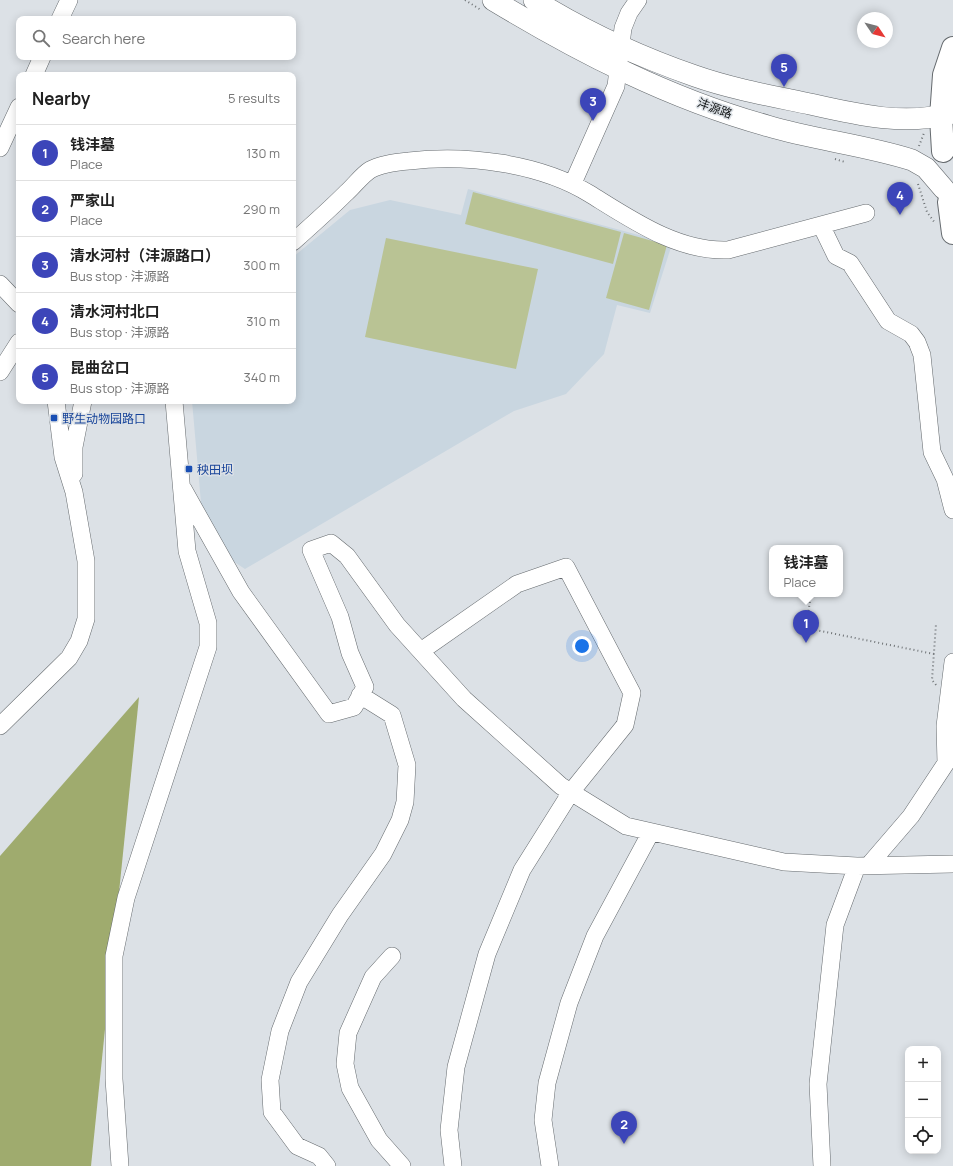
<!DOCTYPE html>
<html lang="en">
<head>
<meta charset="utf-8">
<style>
  body { margin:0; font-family:Manrope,"Noto Sans SC",sans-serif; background:#f6f6f6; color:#222 }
  .controls { position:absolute; right:12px; bottom:12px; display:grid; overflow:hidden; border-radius:8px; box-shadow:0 2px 10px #0003 }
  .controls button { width:36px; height:36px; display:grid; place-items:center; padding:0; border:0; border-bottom:1px solid #e0e0e0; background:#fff; color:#222; font:20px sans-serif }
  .compass { position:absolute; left:857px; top:12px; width:36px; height:36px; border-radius:50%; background:#fff; box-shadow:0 2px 10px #0003; rotate:125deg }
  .you { position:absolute; left:582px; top:646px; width:14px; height:14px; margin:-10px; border:3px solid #fff; border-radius:50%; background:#1a73e8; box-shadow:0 0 0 6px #1a73e833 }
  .badge { display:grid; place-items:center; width:26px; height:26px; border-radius:50%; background:#3c45b9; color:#fff; font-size:13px; font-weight:700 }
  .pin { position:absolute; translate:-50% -33px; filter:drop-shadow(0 1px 2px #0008) }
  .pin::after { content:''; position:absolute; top:21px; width:14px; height:12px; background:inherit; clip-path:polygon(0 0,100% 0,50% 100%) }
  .popup { position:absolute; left:769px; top:545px; width:74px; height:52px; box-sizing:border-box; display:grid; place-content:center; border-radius:8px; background:#fff; filter:drop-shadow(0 1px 3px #0005); font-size:13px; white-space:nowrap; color:#767676 }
  .popup b { font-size:15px; color:#222 }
  .popup::after { content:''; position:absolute; left:50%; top:100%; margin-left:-8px; border:8px solid transparent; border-top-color:#fff }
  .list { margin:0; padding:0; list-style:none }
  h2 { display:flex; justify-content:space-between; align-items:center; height:52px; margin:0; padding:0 16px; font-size:17px }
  h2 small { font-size:13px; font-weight:400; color:#767676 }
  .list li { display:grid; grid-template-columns:26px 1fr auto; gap:12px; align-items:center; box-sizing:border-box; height:56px; padding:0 16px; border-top:1px solid #e0e0e0 }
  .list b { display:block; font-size:15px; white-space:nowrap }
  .list p { margin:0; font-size:13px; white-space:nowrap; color:#767676 }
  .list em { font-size:13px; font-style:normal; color:#767676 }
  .icon { flex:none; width:22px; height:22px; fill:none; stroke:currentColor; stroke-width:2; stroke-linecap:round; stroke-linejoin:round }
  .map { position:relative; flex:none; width:953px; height:1166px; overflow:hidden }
  .search { position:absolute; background:#fff; box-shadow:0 2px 10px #0003; left:16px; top:16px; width:280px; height:44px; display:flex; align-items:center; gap:10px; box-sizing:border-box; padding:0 14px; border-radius:8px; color:#767676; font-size:15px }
  .panel { position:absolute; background:#fff; box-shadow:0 2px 10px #0003; left:16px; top:72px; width:280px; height:332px; border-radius:8px }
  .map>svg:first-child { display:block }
  .built { fill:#c9d6e0 }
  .green { fill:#b9c394 }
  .forest { fill:#9fab6e }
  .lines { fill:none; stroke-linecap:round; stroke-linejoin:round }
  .minor-casing { stroke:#656a6e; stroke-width:18 }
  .major-casing { stroke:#656a6e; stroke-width:22 }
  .highway-casing { stroke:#656a6e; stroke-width:24 }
  .path { stroke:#6f7376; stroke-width:2; stroke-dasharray:1 3; stroke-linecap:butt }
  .minor { stroke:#fff; stroke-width:17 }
  .major { stroke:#fff; stroke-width:21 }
  .highway { stroke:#fff; stroke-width:22 }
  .transit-dot { fill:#1a4fb4; stroke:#dce1e6; stroke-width:1.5 }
  .labels { text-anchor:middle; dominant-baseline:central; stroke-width:3; stroke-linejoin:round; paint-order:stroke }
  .street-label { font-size:12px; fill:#111415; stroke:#dce1e6 }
  .transit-label { font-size:12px; fill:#164399; stroke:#dce1e6; text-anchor:start }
</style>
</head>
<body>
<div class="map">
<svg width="953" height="1166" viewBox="0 0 953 1166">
  <rect width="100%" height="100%" fill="#dce1e6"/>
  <!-- built -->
  <path class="built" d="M468 189 672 244 650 313 617 305 604 354 566 394 514 411 245 569 224 555 202 514 192 401H293V257L350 210 390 200 461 215Z"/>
  <!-- green -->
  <path class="green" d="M473 192 621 232 613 264 465 224Z
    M624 233 667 245 649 310 606 298Z
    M386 238 538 269 516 369 365 337Z"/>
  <!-- forest -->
  <path class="forest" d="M139 697 91 1166H0V856Z"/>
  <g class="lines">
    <!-- minor casing -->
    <g class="minor-casing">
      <path id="minor" d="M60 19 69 0
        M34 75 42 57
        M0 148 19 107
        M573 183 616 86 623 28 629 13 638 0
        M821 225 836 256 850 263 888 321 911 334 917 342 922 355 932 452 945 479 953 510
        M293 242C311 226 329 210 346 193 354 186 362 175 370 170 381 164 397 162 409 161 466 154 540 163 590 194 632 220 678 252 728 250L866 213
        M0 284 19 304
        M0 372 19 342
        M74 474V447L83 401
        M182 487 241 592 329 714 354 707 365 687 350 653 340 617 311 550 331 543 347 556 397 625 464 699 561 786 626 826 784 862 857 866 953 864
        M421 651 517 584 566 567 632 693 625 725 571 792 522 870 487 954 456 1067 449 1130 453 1166
        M0 726 69 658 79 641 86 619V561L74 492 63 457 56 401
        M868 866 911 816 946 763 945 726 953 662
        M392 956 373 977 348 1033 345 1064 350 1088 379 1140 402 1166
        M120 1166 114 1079V956L126 898 208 647V623L187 551 174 401
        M327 1166 319 1156 297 1146 272 1112 270 1080 280 1031 299 982 340 915 383 854 400 820 405 802 407 765 392 715 360 695
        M550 1166 543 1120 547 1083 569 1003 595 936 651 832
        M822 1166 818 1084 835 925 857 866"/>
    </g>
    <!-- major casing -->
    <g class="major-casing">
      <path id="major" d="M493 0C579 52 670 99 768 126 815 140 865 145 912 160L926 168 944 189
        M534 0C584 31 640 57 695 76 732 89 772 96 810 104 858 115 905 126 953 113"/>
    </g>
    <!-- highway casing -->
    <g class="highway-casing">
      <path id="highway" d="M943 151 941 117 944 75 953 48
        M949 202 953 233"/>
    </g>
    <!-- path -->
    <path class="path" d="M465 0 481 10
      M919 146 924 133
      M835 159 845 162
      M918 184 927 212 935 223
      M811 594 806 628 934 654
      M936 685 932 680 936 624"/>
    <!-- minor -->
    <use href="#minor" class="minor"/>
    <!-- major -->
    <use href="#major" class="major"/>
    <!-- highway -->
    <use href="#highway" class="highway"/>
  </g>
  <!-- markers -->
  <g class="transit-dot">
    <rect x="50" y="414" width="8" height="8" rx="2"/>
    <rect x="185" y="465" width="8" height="8" rx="2"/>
  </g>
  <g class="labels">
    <!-- street labels -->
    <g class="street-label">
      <text transform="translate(715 108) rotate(20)">沣源路</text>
    </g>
    <!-- transit labels -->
    <g class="transit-label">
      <text x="62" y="418">野生动物园路口</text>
      <text x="197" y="469">秧田坝</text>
    </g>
  </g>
</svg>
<div class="controls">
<button>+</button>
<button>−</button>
<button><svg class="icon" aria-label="locate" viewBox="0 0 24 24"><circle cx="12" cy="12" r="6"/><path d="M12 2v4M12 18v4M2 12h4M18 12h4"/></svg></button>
</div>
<svg class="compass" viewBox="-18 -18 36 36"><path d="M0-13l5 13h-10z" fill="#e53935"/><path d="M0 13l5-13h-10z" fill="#767676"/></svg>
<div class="you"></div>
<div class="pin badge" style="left:806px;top:643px">1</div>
<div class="popup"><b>钱沣墓</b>Place</div>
<div class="pin badge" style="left:624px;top:1144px">2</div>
<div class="pin badge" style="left:593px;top:121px">3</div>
<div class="pin badge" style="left:900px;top:215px">4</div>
<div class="pin badge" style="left:784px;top:87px">5</div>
<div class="search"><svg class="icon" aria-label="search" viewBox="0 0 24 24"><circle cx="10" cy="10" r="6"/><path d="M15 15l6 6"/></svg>Search here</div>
<section class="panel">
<h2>Nearby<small>5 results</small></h2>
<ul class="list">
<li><span class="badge">1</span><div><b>钱沣墓</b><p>Place</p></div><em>130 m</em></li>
<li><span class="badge">2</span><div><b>严家山</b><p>Place</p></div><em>290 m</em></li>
<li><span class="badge">3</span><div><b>清水河村（沣源路口）</b><p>Bus stop · 沣源路</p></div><em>300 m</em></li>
<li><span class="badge">4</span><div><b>清水河村北口</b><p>Bus stop · 沣源路</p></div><em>310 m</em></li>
<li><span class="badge">5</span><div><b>昆曲岔口</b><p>Bus stop · 沣源路</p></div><em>340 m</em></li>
</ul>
</section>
</div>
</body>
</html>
